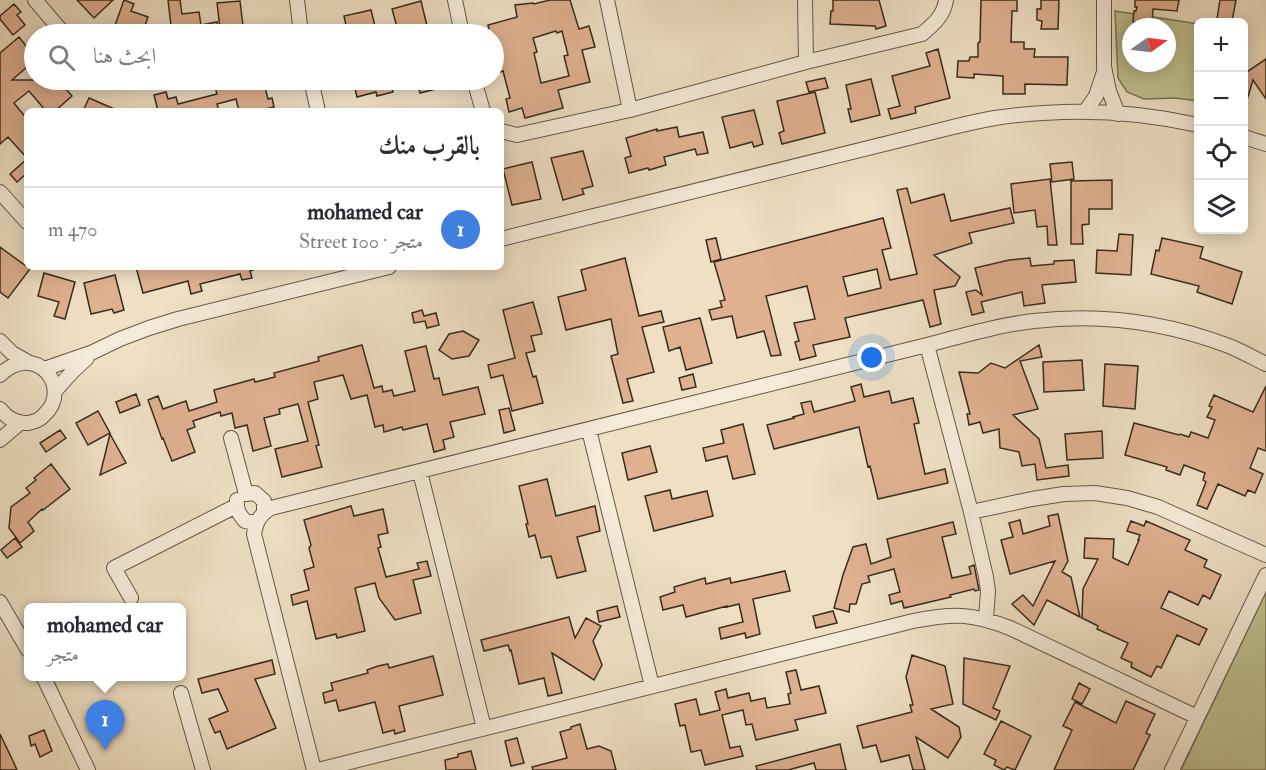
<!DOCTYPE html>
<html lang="ar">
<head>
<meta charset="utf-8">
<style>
  body { margin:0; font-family:"IM FELL Double Pica",Amiri,serif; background:#f7f7f7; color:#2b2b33; direction:rtl }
  .controls { position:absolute; right:18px; top:18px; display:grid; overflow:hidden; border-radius:9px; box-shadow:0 3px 15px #0003 }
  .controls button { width:54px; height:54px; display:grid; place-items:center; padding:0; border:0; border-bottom:2px solid #e1e1e2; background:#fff; color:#2b2b33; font:30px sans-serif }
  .compass { position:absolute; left:1122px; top:18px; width:54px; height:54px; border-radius:50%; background:#fff; box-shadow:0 3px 15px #0003; rotate:76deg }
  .you { position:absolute; left:872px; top:358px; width:21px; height:21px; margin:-15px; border:4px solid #fff; border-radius:50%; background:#1a73e8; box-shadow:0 0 0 9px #1a73e833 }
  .badge { display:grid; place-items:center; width:39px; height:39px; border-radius:50%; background:#d93025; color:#fff; font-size:20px; font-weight:700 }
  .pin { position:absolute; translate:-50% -50px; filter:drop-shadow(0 2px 3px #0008) }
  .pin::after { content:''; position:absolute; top:32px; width:21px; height:18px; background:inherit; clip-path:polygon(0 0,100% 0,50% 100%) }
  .popup { position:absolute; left:24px; top:603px; width:162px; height:78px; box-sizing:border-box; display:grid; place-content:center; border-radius:9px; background:#fff; filter:drop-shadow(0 2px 4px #0005); font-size:20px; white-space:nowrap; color:#7c7c81 }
  .popup b { font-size:22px; color:#2b2b33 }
  .popup::after { content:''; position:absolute; left:50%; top:100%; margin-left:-12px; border:12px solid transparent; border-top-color:#fff }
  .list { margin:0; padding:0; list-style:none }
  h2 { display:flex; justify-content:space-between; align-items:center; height:78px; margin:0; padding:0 24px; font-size:26px }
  h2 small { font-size:20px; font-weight:400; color:#7c7c81 }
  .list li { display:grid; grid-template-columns:39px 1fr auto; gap:18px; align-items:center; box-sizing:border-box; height:84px; padding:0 24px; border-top:2px solid #e1e1e2 }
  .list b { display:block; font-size:22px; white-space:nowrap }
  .list p { margin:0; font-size:20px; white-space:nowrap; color:#7c7c81 }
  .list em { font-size:20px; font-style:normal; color:#7c7c81 }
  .icon { flex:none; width:33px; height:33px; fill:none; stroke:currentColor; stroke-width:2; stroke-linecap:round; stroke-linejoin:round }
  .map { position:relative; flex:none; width:1266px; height:770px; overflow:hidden; direction:ltr }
  .search { position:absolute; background:#fff; box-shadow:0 3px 15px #0003; left:24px; top:24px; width:480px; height:66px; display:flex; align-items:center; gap:15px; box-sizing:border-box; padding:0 21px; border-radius:33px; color:#7c7c81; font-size:22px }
  .panel { position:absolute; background:#fff; box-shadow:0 3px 15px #0003; left:24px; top:108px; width:480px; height:162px; border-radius:9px; direction:rtl }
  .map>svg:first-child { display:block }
  .green { fill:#bfc190; stroke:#7b7657; stroke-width:1.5; fill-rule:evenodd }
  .building { fill:#e0b191; stroke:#372c1e; stroke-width:1.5; fill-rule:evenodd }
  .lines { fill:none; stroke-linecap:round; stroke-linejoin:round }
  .minor-casing { stroke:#655948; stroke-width:16 }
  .minor { stroke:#f5ebd9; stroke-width:14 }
</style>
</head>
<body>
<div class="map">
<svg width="1266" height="770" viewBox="0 0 1266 770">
  <rect width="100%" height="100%" fill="#efe0c4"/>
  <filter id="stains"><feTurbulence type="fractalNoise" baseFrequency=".00333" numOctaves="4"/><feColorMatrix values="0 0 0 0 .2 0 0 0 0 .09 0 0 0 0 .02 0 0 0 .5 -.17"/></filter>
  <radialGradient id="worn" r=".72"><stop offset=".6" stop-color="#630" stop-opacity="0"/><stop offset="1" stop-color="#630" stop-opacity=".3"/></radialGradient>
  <!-- green -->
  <path class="green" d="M1115 11 1198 24V101L1175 98 1144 99 1127 92 1118 78ZM1131 27H1167V63H1131Z
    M1266 591V770H1181Z"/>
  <!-- building -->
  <path class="building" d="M77 0H113L94 18Z
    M124 0 134 4 131 11 148 17 142 34H112Z
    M168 0H180L182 14 199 12 201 25 217 22 219 34H172Z
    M550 0H570L579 29 589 26 595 47 582 50 590 82 558 90 563 108 525 118 522 108 509 112 506 99 510 98 503 71 494 74V34H490L488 25 517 17 515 5 533 3 534 4ZM556 31 557 33 562 31 568 55 564 56 569 76 541 83 534 53 537 52 533 38Z
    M833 0H879L886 26 876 29 875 26 830 24 831 11H833Z
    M981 0H1017V11H1012L1011 42H1024V49H1035L1034 57H1068L1067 85 1025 84V94H1003V76L974 74V78L957 77 958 61H969L970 57H978V43L980 42Z
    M1041 0H1059L1058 29H1041L1042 21 1037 20V9H1041Z
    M1135 0H1179L1177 11 1153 9 1152 24 1133 22 1134 11H1136L1137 7H1135Z
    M1220 0H1236L1232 21 1217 19Z
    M240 1 243 26 220 28 217 3Z
    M421 1 429 34H399L392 9Z
    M14 4 21 12 17 15 25 25 13 35 0 19V16Z
    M371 10 377 34H348L344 16Z
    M19 37 34 56V61L12 80H58L72 96 55 111H46L29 91 14 103 27 119V158L8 137 0 144V53Z
    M938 49 950 98 915 107 916 113 891 119 888 109 900 106 892 76 930 66 926 53Z
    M1266 59V99L1253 80 1246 103H1244V74Z
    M825 78 828 88 809 92 806 82Z
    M871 79 880 115 851 122 848 109H851L846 85Z
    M213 80H263L268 99 272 98 274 107 258 111H239L236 99 217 104 219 111H158L154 95 166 92 168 99 176 97 178 104 217 94Z
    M353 80H390L393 92 377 96 376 92 357 97Z
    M416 80H433L436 89 420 93Z
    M815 92 825 133 782 144 779 133 784 131 777 101Z
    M89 98 119 111H83Z
    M754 110 763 144 754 147 752 142 730 148 722 117Z
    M677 127 679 137 703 132 708 153 697 155 695 149 664 157 666 165 649 170 648 168 629 173 625 158 631 156 626 138 657 129V131Z
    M583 151 593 186 582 189 584 194 563 200 551 158Z
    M27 159V173L17 182 10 174Z
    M532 162 541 199 512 205 503 169Z
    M1072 162 1074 179 1052 182 1050 164Z
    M1050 179 1057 245H1048L1047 226 1037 227 1035 210 1014 213 1011 184Z
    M1112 180V209H1089V224L1082 225 1083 244H1071V181Z
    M907 188 911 203 944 194 951 221 1010 208 1014 223 969 233 972 243 934 255 960 277 955 286 934 290 941 324 930 327 923 300 845 318 850 337 813 345 816 356 800 360 795 342 799 341 794 323 815 319 807 286 766 296 781 355 771 356 764 331 737 338 732 316 712 320 709 310 722 307 720 301 725 300 714 262 883 218 891 248 882 250 890 280 917 274 897 190ZM877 269 881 288 848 296 843 277Z
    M1119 234 1133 235 1131 275 1096 273 1097 250 1117 251Z
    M716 238 721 259 711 262 706 240Z
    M1162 238 1203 247 1200 258 1242 272 1232 304 1197 292 1199 286 1151 274 1156 250 1159 251Z
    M0 247 30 269 8 298 0 292Z
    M625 258 639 316 661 311 664 322 642 327 654 372 627 379 633 401 623 403 611 356 618 354 611 319 566 330 558 297 586 290 581 270Z
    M1030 258 1031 266 1054 264V261L1074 260 1076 282 1042 285 1045 303 1024 306 1022 292 981 302 984 312 972 315 966 292 976 290 982 295 975 268 1009 260Z
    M136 267H252L253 270 250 271 252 278 242 280 240 274 200 284 202 291 191 294 188 281 143 293Z
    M44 273 75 282 65 319 54 316 59 302 38 296Z
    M115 275 124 310 114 313 112 309 91 314 84 283Z
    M533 302 542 334 531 336 535 351 526 353 533 377 536 376 543 403 512 411 503 375 491 378 488 365 515 358 503 310Z
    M422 310 424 316 436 313 439 325 427 328 425 321 414 323 412 313Z
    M700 318 712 363 686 370 680 347 669 351 663 327Z
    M463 331 479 340 469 356 452 359 439 350 449 334Z
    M362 345 374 388 382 386 383 392 392 390 394 396 415 391 405 351 426 346 434 379 439 378 443 395 478 387 485 414 450 422 454 437 443 440 445 449 434 452 427 424 403 430 402 427 384 432 383 425 375 427 367 395 351 399 343 375 314 382 318 399 308 402 319 445 316 446 322 467 282 477 275 449 308 441 298 404 279 409 280 414 264 418 271 446 253 451 247 425 235 428 232 413 221 416 220 412 193 421 195 427 187 430 195 452 172 461 163 438 162 439 148 400 158 396 163 409 186 401 189 411 217 402 214 390 254 379 255 382 275 377 274 373 319 361 318 357Z
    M1039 345 1042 357 1020 361 1038 409 1013 415 1039 439 1046 468 1068 465 1069 476 1037 480 1035 464 1022 466 1019 452 1000 448 999 429 983 433 980 422 969 425 967 414H970L959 372 978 373 991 363 1005 368Z
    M1082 360 1084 390 1044 392 1043 362Z
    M1105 364 1138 366 1135 409 1103 406Z
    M693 374 696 387 682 390 679 378Z
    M861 384 864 397 889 391 892 403 913 398 919 423 914 424 925 474 945 469 948 483 878 499 870 466 868 467 859 427 774 449 767 425 794 418 793 417 804 414 801 403 811 401 814 412 855 401 851 387Z
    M1266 386V451L1258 448 1250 468 1263 474 1255 493 1248 490 1245 496 1218 484 1207 509 1197 505 1206 482 1203 480 1205 473 1184 465 1180 475 1166 470 1167 467 1125 455 1134 423 1179 435 1180 434 1189 437 1191 432 1208 438 1215 420 1207 417 1212 407 1209 406 1214 395 1253 412Z
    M136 394 140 405 120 413 116 402Z
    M509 408 515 430 504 433 499 410Z
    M98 411 110 433 88 445 76 423Z
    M743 424 755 474 733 479 727 456 706 461 703 448 724 443 721 430Z
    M60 430 66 438 46 452 40 443Z
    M1102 431 1103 458 1067 460 1065 434Z
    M110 434 126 463 100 475Z
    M650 446 657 472 628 480 622 453Z
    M51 464 70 489 43 510 42 509 28 522 34 531 20 543 9 528 11 507 30 493 26 488 36 480 34 478Z
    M547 479 556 516 595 506 600 531 577 537 586 571 557 578 551 556 541 558 535 535 529 537 526 524H528L519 486Z
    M670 490 672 499 707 491 713 516 654 531 645 496Z
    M351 506 354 516 383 509 388 533 378 535 381 547 378 548 386 577 419 569 417 563 427 561 431 576 413 580 421 613 395 620 379 598 375 583 355 588 365 631 337 638 336 634 316 639 307 601 293 605 291 595 309 590 304 570 314 567 309 548 311 545 304 520Z
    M1058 514 1068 561 1062 572 1071 577 1080 617 1047 600 1034 625 1012 604 1023 595 1033 606 1055 561 1010 574 1001 540 1013 537 1009 523 1020 520 1023 534 1050 526 1048 516Z
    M1131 521 1144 526 1146 521 1190 540 1185 550 1207 560 1204 567 1221 575 1210 599 1203 595 1198 605 1169 591 1161 608 1207 629 1199 645 1177 635 1161 668 1157 666 1151 677 1131 667 1132 663 1121 658 1128 643 1097 629 1098 626 1082 618 1083 589 1098 559 1084 558 1085 538 1114 539 1113 558 1128 565 1139 540H1138L1140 535 1127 531Z
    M953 522 956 534 942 537 952 578 971 574 969 567 974 565 979 590 975 591 974 589 950 595 951 597 904 608 902 601 891 604 889 595 900 592 894 569 868 576 870 582 862 584 856 604H850L849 612 834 608 843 575 853 547 866 544 871 564 891 557 887 539Z
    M15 538 22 547 7 558 1 550Z
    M785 571 790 591 753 599 760 634 746 638 745 633 721 639 719 628 743 622 739 604 727 607V606L686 617 683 605 663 610 660 597 675 592 674 587 705 578 706 584 730 578 731 583Z
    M617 606 620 617 599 622 597 611Z
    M833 611 837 623 816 628 813 616Z
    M569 617 575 638 586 618 601 626 593 641 602 665 594 680 552 653 562 693 548 696 544 678 519 684 511 650 510 651 508 645 484 651 481 640Z
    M912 655 945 666 953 704 931 709 959 727 961 737 948 758 916 737 925 770H913L909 755 881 762 876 745 863 748 857 726 912 712 910 705H913L906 677Z
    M433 656 443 695 399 706 405 731 395 734 394 730 383 733 375 702 339 711 336 700 325 703 323 693 333 690 331 683 368 673 367 670 378 666 388 664 389 668Z
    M964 658 1010 666 993 708 1000 711 996 720 963 704Z
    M272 660 275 674 255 679 276 728 227 749 220 731 215 733 209 719 228 711 218 689 202 693 198 679Z
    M796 670 801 690 819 686 826 713 795 720 798 730 756 740 752 724 746 725 743 710 722 715 730 748 740 746 743 756 705 765 701 750 691 752 685 725 680 726 675 704 696 699 700 715 720 710 715 692 726 689 728 698 749 693 751 701 765 698 767 708 790 704 788 694 791 693 786 672Z
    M1079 683 1090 689 1082 704 1072 699Z
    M1126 701 1155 714 1146 733 1150 735 1133 770H1054L1072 730 1063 726 1075 702 1116 723Z
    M1001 721 1031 736 1015 770 1007 767 1004 770 994 765 996 760 984 754Z
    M580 724 587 749 599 746 611 751 616 770H533L532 767 567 758 560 732 571 729V727Z
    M44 730 52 751 40 757 35 744 31 746 29 736Z
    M0 734 13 761 17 770H0Z
    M517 738 524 763 511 766 505 741Z
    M840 744 846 770H816L814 763 788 770H757L756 766Z
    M471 751 476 770H446L445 760 458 757V754Z"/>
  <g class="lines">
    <!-- minor casing -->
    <g class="minor-casing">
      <path id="minor" d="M35 0 64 34
        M297 0 301 34
        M455 0 462 34
        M607 0 630 110
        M805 0 806 62
        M1104 0V67L1109 91 1118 114
        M311 80 318 111
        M474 80 483 111
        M1085 112 1096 96 1104 72
        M501 131 517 135 630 110 806 62 922 34C934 24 944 15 946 0
        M1244 137 1266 144
        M0 192 27 222
        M501 239 945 129C961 125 978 121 995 118 1062 108 1132 110 1198 125
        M0 341 12 353 28 362
        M927 345 971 512 986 577 988 591 986 619
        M44 369 93 352 120 339 149 328 178 319 389 267
        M0 375C35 340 74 388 44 415 40 420 34 422 28 423 16 424 7 418 0 409
        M55 391 73 371 87 358
        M589 430 652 686
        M231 438 246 494 255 493 264 501V512
        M0 440 20 423
        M420 472 484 728
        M237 500C236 510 239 514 245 521L256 523
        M971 512 1032 499 1064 494 1095 493 1127 498 1158 507 1266 555
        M131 598 114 568 236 506
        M0 602 28 650
        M43 676 88 770
        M181 693 203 770
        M314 770 254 534C256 522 260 514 271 508L927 345C962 336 998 325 1034 321 1101 313 1166 322 1229 346 1241 351 1254 358 1266 364
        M318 770 913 621C954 613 971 613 1010 628L1197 717
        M1172 770 1266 575"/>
    </g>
    <!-- minor -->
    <use href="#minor" class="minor"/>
  </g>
  <rect width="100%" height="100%" filter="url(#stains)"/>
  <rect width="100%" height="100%" fill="url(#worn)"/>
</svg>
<div class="controls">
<button>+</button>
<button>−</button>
<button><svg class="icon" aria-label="locate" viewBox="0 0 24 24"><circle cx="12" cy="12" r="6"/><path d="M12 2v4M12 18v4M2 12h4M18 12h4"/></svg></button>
<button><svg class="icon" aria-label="layers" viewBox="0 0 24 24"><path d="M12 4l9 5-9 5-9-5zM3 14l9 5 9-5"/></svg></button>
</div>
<svg class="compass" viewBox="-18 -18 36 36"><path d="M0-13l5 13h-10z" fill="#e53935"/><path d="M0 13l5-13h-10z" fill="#7c7c81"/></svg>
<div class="you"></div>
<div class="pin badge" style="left:105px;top:750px;background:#3f7fe0">1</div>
<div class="popup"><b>mohamed car</b>متجر</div>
<div class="search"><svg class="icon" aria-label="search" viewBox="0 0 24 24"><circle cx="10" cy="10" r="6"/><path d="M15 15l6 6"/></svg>ابحث هنا</div>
<section class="panel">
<h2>بالقرب منك<small></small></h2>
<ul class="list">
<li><span class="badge" style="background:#3f7fe0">1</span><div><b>mohamed car</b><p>متجر · Street 100</p></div><em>470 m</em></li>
</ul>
</section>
</div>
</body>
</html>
